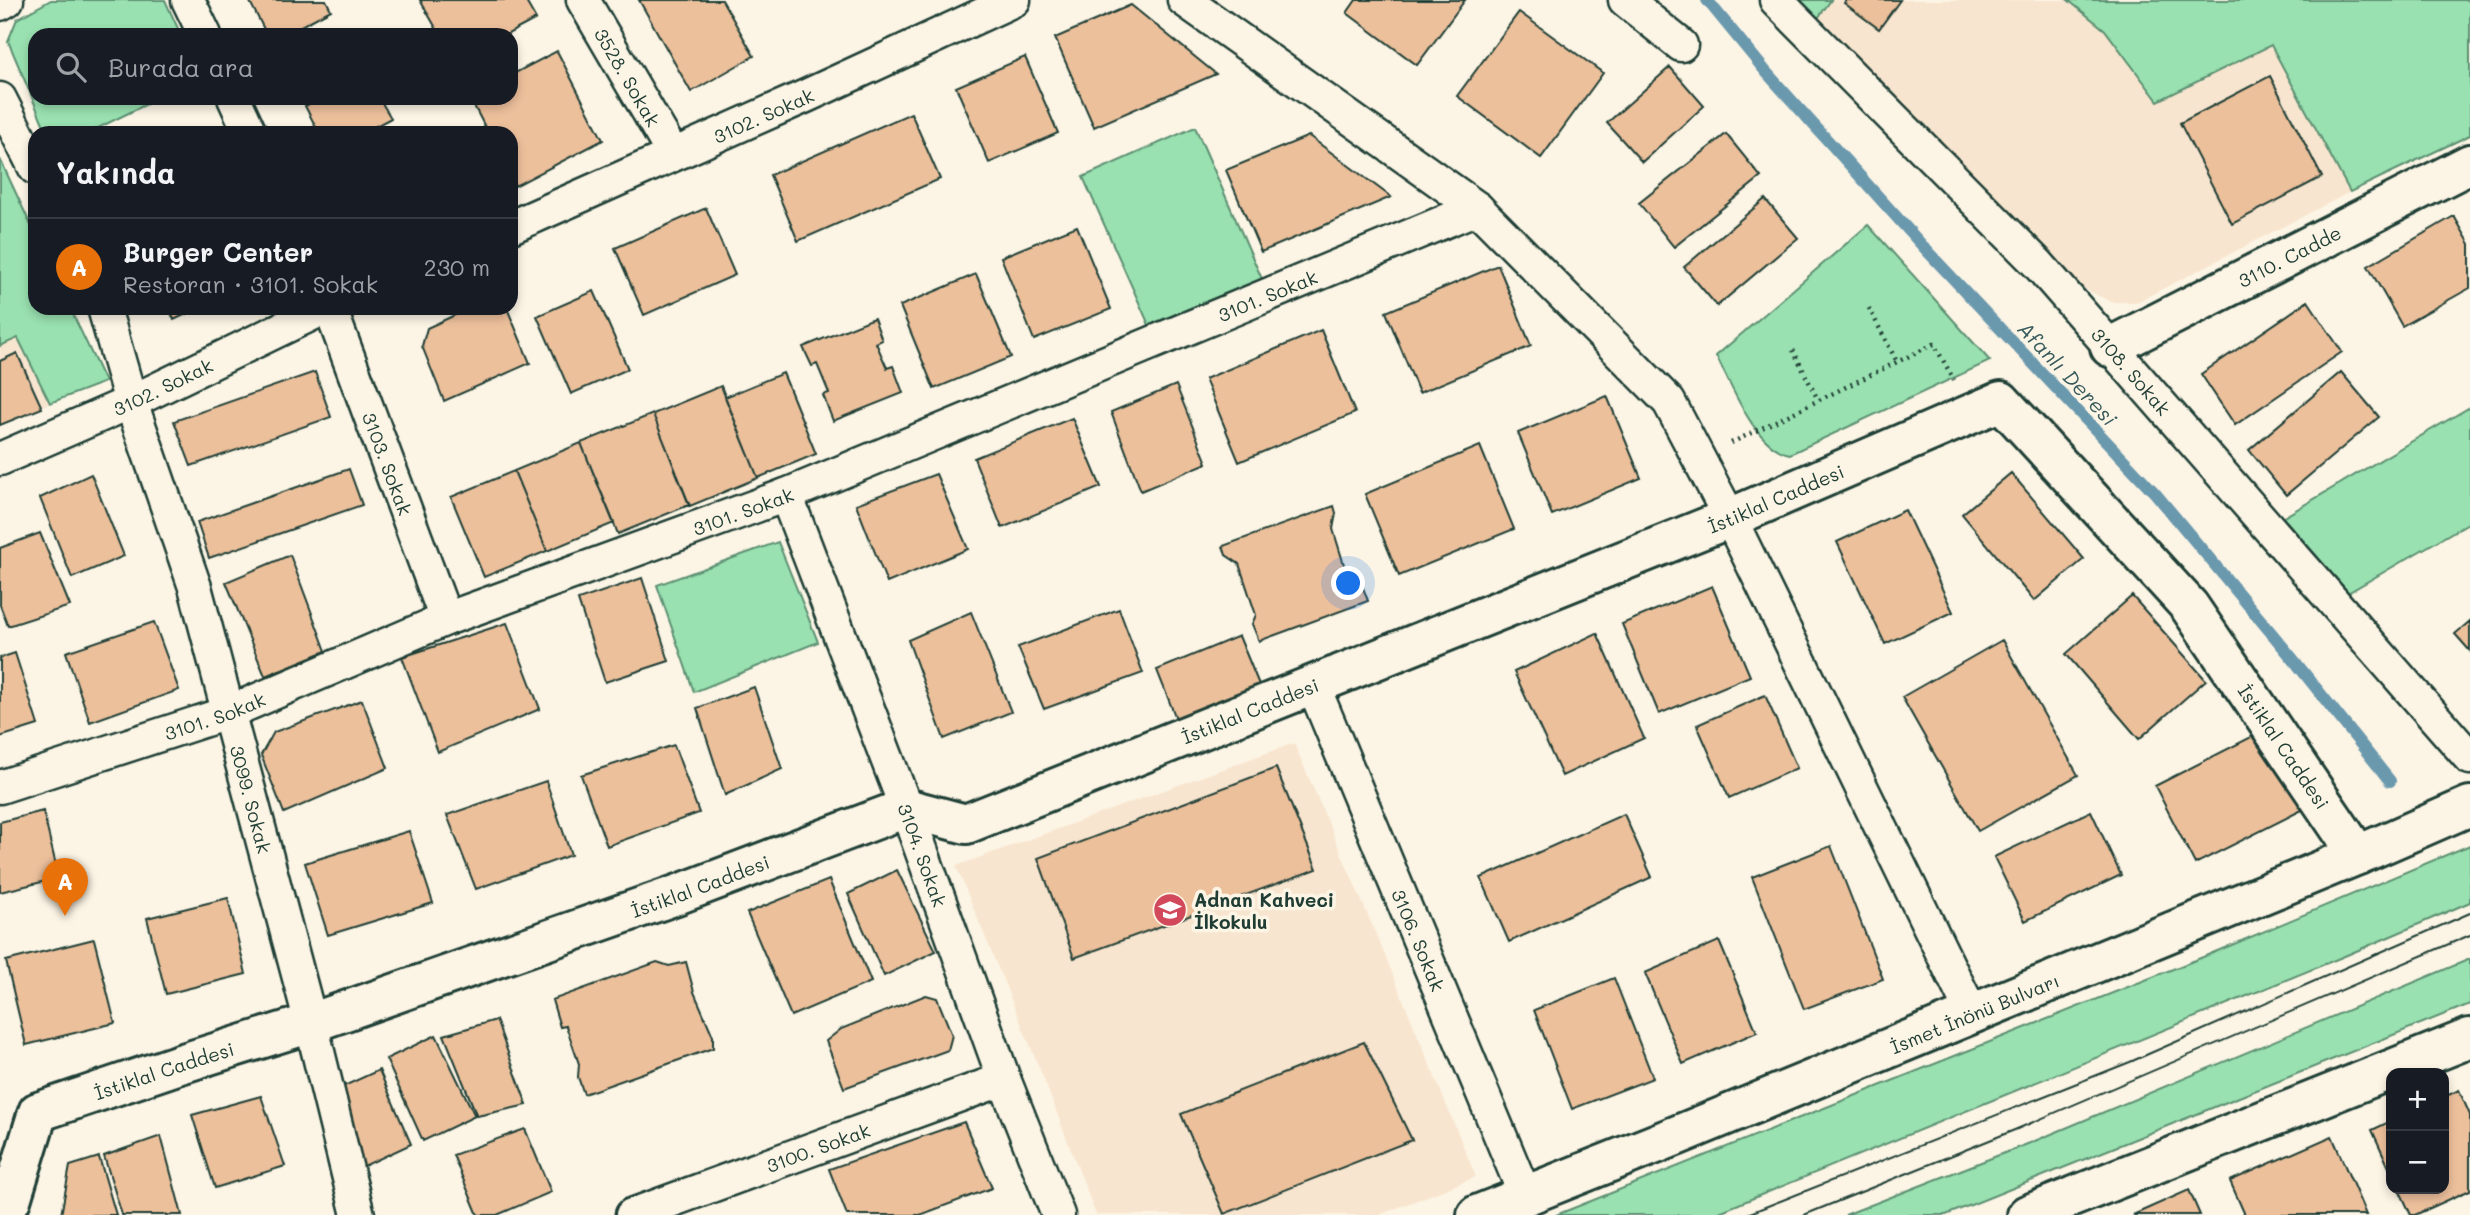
<!DOCTYPE html>
<html lang="tr">
<head>
<meta charset="utf-8">
<style>
  body { margin:0; font-family:Mali,sans-serif; background:#242831; color:#f1f3f6 }
  .controls { position:absolute; right:21px; bottom:21px; display:grid; overflow:hidden; border-radius:14px; box-shadow:0 4px 10px #0003 }
  .controls button { width:63px; height:63px; display:grid; place-items:center; padding:0; border:0; border-bottom:2px solid #363941; background:#171b24; color:#f1f3f6; font:35px sans-serif }
  .you { position:absolute; left:1349px; top:584px; width:24px; height:24px; margin:-18px; border:5px solid #fff; border-radius:50%; background:#1a73e8; box-shadow:0 0 0 10px #1a73e833 }
  .badge { display:grid; place-items:center; width:46px; height:46px; border-radius:50%; background:#8c9099; color:#fff; font-size:23px; font-weight:700 }
  .pin { position:absolute; translate:-50% -58px; filter:drop-shadow(0 2px 4px #0008) }
  .pin::after { content:''; position:absolute; top:37px; width:24px; height:21px; background:inherit; clip-path:polygon(0 0,100% 0,50% 100%) }
  .list { margin:0; padding:0; list-style:none }
  h2 { display:flex; justify-content:space-between; align-items:center; height:91px; margin:0; padding:0 28px; font-size:30px }
  h2 small { font-size:23px; font-weight:400; color:#9ea1a6 }
  .list li { display:grid; grid-template-columns:46px 1fr auto; gap:21px; align-items:center; box-sizing:border-box; height:98px; padding:0 28px; border-top:2px solid #363941 }
  .list b { display:block; font-size:26px; white-space:nowrap }
  .list p { margin:0; font-size:23px; white-space:nowrap; color:#9ea1a6 }
  .list em { font-size:23px; font-style:normal; color:#9ea1a6 }
  .icon { flex:none; width:38px; height:38px; fill:none; stroke:currentColor; stroke-width:2; stroke-linecap:round; stroke-linejoin:round }
  .map { position:relative; flex:none; width:2470px; height:1215px; overflow:hidden }
  .search { position:absolute; background:#171b24; box-shadow:0 4px 10px #0003; left:28px; top:28px; width:490px; height:77px; display:flex; align-items:center; gap:18px; box-sizing:border-box; padding:0 24px; border-radius:21px; color:#9ea1a6; font-size:26px }
  .panel { position:absolute; background:#171b24; box-shadow:0 4px 10px #0003; left:28px; top:126px; width:490px; height:189px; border-radius:21px }
  .map>svg:first-child { display:block }
  .built { fill:#f8e5cf }
  .green { fill:#99e1b0; stroke:#5c8f72; stroke-width:2 }
  .lines { fill:none; stroke-linecap:round; stroke-linejoin:round }
  .stream { stroke:#6b98ad; stroke-width:12 }
  .building { fill:#edc09c; stroke:#1f3d34; stroke-width:2 }
  .minor-casing { stroke:#1f3d34; stroke-width:37 }
  .tertiary-casing { stroke:#1f3d34; stroke-width:44 }
  .primary-casing { stroke:#1f3d34; stroke-width:44 }
  .path { stroke:#1f3d34; stroke-width:4.5; stroke-dasharray:2 5; stroke-linecap:butt }
  .minor { stroke:#fcf5e5; stroke-width:32 }
  .tertiary { stroke:#fcf5e5; stroke-width:38 }
  .primary { stroke:#fcf5e5; stroke-width:38 }
  .tram { stroke:#1f3d34; stroke-width:2 }
  .labels { text-anchor:middle; dominant-baseline:central; stroke-width:7; stroke-linejoin:round; paint-order:stroke }
  .street-label { font-size:19px; fill:#1f3d34; stroke:#fcf5e5 }
  .poi-label { font-size:19px; font-weight:bold; fill:#1f3d34; stroke:#fcf5e5; text-anchor:start }
  .water-label { font-size:21px; font-style:italic; fill:#385b5c; stroke:#fcf5e5 }
</style>
</head>
<body>
<div class="map">
<svg width="2470" height="1215" viewBox="0 0 2470 1215">
  <rect width="100%" height="100%" fill="#fcf5e5"/>
  <filter id="ink" filterUnits="userSpaceOnUse"><feTurbulence type="fractalNoise" baseFrequency=".0143" numOctaves="2"/><feDisplacementMap in="SourceGraphic" scale="14" xChannelSelector="R" yChannelSelector="G"/><feConvolveMatrix kernelMatrix="1 2 1 2 8 2 1 2 1" color-interpolation-filters="sRGB"/></filter>
  <g filter="url(#ink)">
    <!-- built -->
    <path class="built" d="M1831 0H2068L2105 30 2158 101 2270 45 2350 192 2137 302H2111L2081 287 1813 25Z
      M18 337 50 403 0 425V346Z
      M1294 743 1384 953 1476 1177 1379 1215H1096L1043 1077 956 866Z"/>
    <!-- green -->
    <path class="green" d="M51 0H165L181 35H35V98H159L88 133H47L8 41 17 19Z
      M1788 0H1831L1813 25Z
      M2068 0H2470V135L2350 192 2271 45 2158 101 2105 30Z
      M1195 127 1262 279 1149 325 1083 177Z
      M0 159 35 234V308H70L105 382 50 403 18 338 0 346Z
      M1868 225 1990 361 1790 454C1754 447 1732 386 1716 356Z
      M2470 407V522L2346 594 2277 521Z
      M778 542 818 642 694 692 657 585Z
      M2470 845V902L2347 955 1712 1215H1556L2203 957Z
      M2470 959V1004L1946 1215H1845L2030 1143Z"/>
    <g class="lines">
      <!-- stream -->
      <path class="stream" d="M1707 0 1767 73 1929 253 2155 493 2293 659 2390 781"/>
    </g>
    <!-- building -->
    <path class="building" d="M249 0H326L331 10 284 35H267Z
      M420 0H525L536 19 506 35H440Z
      M639 0H722L754 56 691 92Z
      M1356 0H1465L1417 65 1347 13Z
      M1846 0H1900L1879 29 1844 3Z
      M1131 5 1216 74 1094 127 1055 38Z
      M1519 12 1603 73 1541 158 1457 96Z
      M557 51 603 140 515 186 511 178V133H488L470 98H511V75Z
      M1025 57 1058 133 989 163 956 87Z
      M1670 67 1704 106 1642 162 1607 123Z
      M2270 76 2322 177 2232 224 2180 123Z
      M321 98H379L391 118 374 127 376 133H319L305 106Z
      M911 113 940 179 798 241 770 175Z
      M1726 134 1761 177 1674 247 1639 203Z
      M1309 136 1391 197 1261 252 1226 170Z
      M1765 199 1798 238 1717 306 1684 267Z
      M706 208 735 275 644 315 615 248Z
      M2454 216 2470 244V288L2402 326 2368 266Z
      M1077 226 1111 309 1034 340 1001 257Z
      M1498 265 1531 346 1419 393 1386 312Z
      M976 274 1011 357 934 389 900 306Z
      M594 291 628 369 571 394 537 316Z
      M2308 301 2342 352 2235 425 2201 374Z
      M169 308H199L174 320Z
      M470 308H507L530 363 444 401 422 346 427 328Z
      M874 318 882 340 876 343 887 368 893 366 903 393 833 421 823 395 829 393 817 364 812 366 803 347Z
      M1321 330 1355 413 1239 462 1205 379Z
      M17 353 42 408 0 425V361Z
      M315 372 331 417 191 466 174 421Z
      M2341 372 2379 417 2286 495 2249 450Z
      M783 373 816 454 758 478 725 397Z
      M1176 385 1207 463 1141 491 1111 412Z
      M721 386 758 478 690 506 653 414Z
      M1607 396 1641 478 1552 515 1518 433Z
      M653 414 689 505 618 534 581 443Z
      M1072 418 1101 487 1002 528 974 458Z
      M581 443 614 523 547 551 514 471Z
      M1480 446 1514 529 1399 576 1365 494Z
      M349 469 362 505 209 558 197 522Z
      M514 471 547 551 484 577 451 497Z
      M2011 473 2084 559 2034 601 1962 514Z
      M91 474 124 556 72 578 40 498Z
      M936 474 968 549 887 583 856 504Z
      M1334 506 1336 513 1333 529 1349 581 1362 585 1368 601 1259 641 1252 624 1256 615 1239 564 1226 555 1223 546Z
      M1905 510 1953 612 1885 644 1837 542Z
      M40 533 70 606 8 626 0 605V548Z
      M290 555 326 651 265 676 226 582Z
      M642 578 669 661 605 682 578 600Z
      M1712 586 1750 676 1659 714 1622 624Z
      M2132 596 2206 680 2139 739 2066 654Z
      M1119 609 1143 673 1044 709 1018 647Z
      M971 612 1011 712 944 739 908 640Z
      M2470 621V651L2455 634Z
      M154 622 179 690 90 722 66 652Z
      M507 623 540 709 438 752 402 657Z
      M1597 633 1644 738 1562 776 1514 672Z
      M1239 636 1262 692 1179 726 1157 670Z
      M2002 640 2078 775 1978 831 1902 697Z
      M15 653 38 725 0 737V658Z
      M754 687 782 769 725 795 697 708Z
      M1765 695 1797 768 1729 798 1697 725Z
      M362 700 388 768 284 813 261 755 274 732Z
      M2263 731 2302 810 2195 864 2155 786Z
      M674 745 699 813 607 846 581 775Z
      M1276 768 1317 869 1074 958 1038 858Z
      M546 781 571 855 476 889 447 815Z
      M43 811 59 878 0 892V822Z
      M2091 811 2121 875 2025 921 1994 857Z
      M1624 814 1652 877 1509 942 1481 878Z
      M409 831 433 903 328 935 305 863Z
      M1831 846 1883 979 1804 1009 1752 877Z
      M897 870 936 951 884 976 848 894Z
      M829 880 871 982 791 1016 747 913Z
      M228 898 246 974 166 994 147 918Z
      M94 939 115 1023 26 1045 6 961Z
      M1719 941 1757 1032 1683 1064 1645 973Z
      M657 962 669 966 686 962 694 992 713 1036V1048L584 1094 578 1077 579 1064 566 1026 560 1027 552 1000Z
      M1614 978 1653 1078 1572 1109 1534 1010Z
      M926 995 937 998 952 1035 948 1050 844 1088 826 1041 841 1029Z
      M496 1020 527 1105 477 1116 444 1035Z
      M436 1035 475 1116 423 1141 386 1059Z
      M1364 1042 1412 1140 1224 1214 1181 1114Z
      M379 1070 411 1144 364 1166 333 1091Z
      M2459 1090 2470 1115V1190L2415 1215H2411L2399 1189H2444V1097Z
      M261 1096 285 1166 215 1188 192 1115Z
      M2391 1121V1172L2372 1130Z
      M964 1122 992 1188 920 1215H847L829 1169Z
      M525 1129 551 1192 497 1215H478L453 1155Z
      M161 1136 182 1215H122L104 1156Z
      M2332 1136 2366 1215H2245L2230 1181Z
      M99 1157 116 1215H61L70 1166Z
      M2189 1190 2200 1215H2133Z"/>
    <g class="lines">
      <!-- minor casing -->
      <g class="minor-casing">
        <g id="minor">
          <path d="M188 0 205 35"/>
          <path id="s1" d="M583 0 673 154"/>
          <path d="M1184 0 1477 208 1669 402 1730 518 1972 1014"/>
          <path d="M1625 0 1681 45"/>
          <path id="s2" d="M1776 0 2038 264 2470 758"/>
          <path d="M0 4 7 0"/>
          <path d="M234 98 250 133"/>
          <path d="M0 99 35 168"/>
          <path id="s3" d="M511 227 806 96 1014 0"/>
          <path id="s4" d="M104 308 131 402 195 587 311 1023 358 1215"/>
          <path id="s5" d="M330 308 446 619"/>
          <path id="s6" d="M0 459 131 402 324 308"/>
          <path id="s7" d="M786 495 906 808 1004 1079 1058 1215"/>
          <path id="s8" d="M1313 685 1525 1195"/>
          <path id="s9" d="M0 787 227 713 446 619 786 495 1477 208"/>
          <path id="s10" d="M632 1215 1004 1079"/>
        </g>
      </g>
      <!-- tertiary casing -->
      <g class="tertiary-casing">
        <g id="tertiary">
          <path id="s11" d="M2110 347 2470 164"/>
          <path id="s12" d="M0 1202 11 1200 38 1112 180 1064 311 1023 679 894 906 808 966 824 1730 518 2001 401 2189 606 2358 855"/>
        </g>
      </g>
      <!-- primary casing -->
      <g class="primary-casing">
        <g id="primary">
          <path id="s13" d="M1477 1215 1678 1135 2358 855 2470 806"/>
          <path d="M2027 1215 2470 1038"/>
        </g>
      </g>
      <!-- path -->
      <path class="path" d="M1869 308 1897 362
        M1793 350 1818 400
        M1731 443 1934 344 1954 380"/>
      <!-- minor -->
      <use href="#minor" class="minor"/>
      <!-- tertiary -->
      <use href="#tertiary" class="tertiary"/>
      <!-- primary -->
      <use href="#primary" class="primary"/>
      <!-- tram -->
      <path class="tram" d="M1745 1215 2130 1062 2470 913
        M1804 1215 2017 1129 2470 935"/>
    </g>
  </g>
  <!-- icons -->
  <defs>
    <g id="school-disc" transform="scale(1.75)"><circle r="9.5" fill="#d1495b" stroke="#fcf5e5"/><path d="M0-5L7-2L0 1L-7-2ZM-4 1L0 2.5L4 1V4Q0 6-4 4Z" fill="#fff"/></g>
  </defs>
  <g fill-rule="evenodd">
    <use href="#school-disc" x="1170" y="910"/>
  </g>
  <g class="labels">
    <!-- street labels -->
    <g class="street-label">
      <text stroke="none"><textPath href="#s1" startOffset="89">3528. Sokak</textPath></text>
      <text stroke="none"><textPath href="#s3" startOffset="276">3102. Sokak</textPath></text>
      <text stroke="none"><textPath href="#s11" startOffset="201">3110. Cadde</textPath></text>
      <text stroke="none"><textPath href="#s9" startOffset="1360">3101. Sokak</textPath></text>
      <text stroke="none"><textPath href="#s2" startOffset="514">3108. Sokak</textPath></text>
      <text stroke="none"><textPath href="#s6" startOffset="178">3102. Sokak</textPath></text>
      <text stroke="none"><textPath href="#s5" startOffset="166">3103. Sokak</textPath></text>
      <text stroke="none"><textPath href="#s12" startOffset="1958">İstiklal Caddesi</textPath></text>
      <text stroke="none"><textPath href="#s9" startOffset="793">3101. Sokak</textPath></text>
      <text stroke="none"><textPath href="#s12" startOffset="1391">İstiklal Caddesi</textPath></text>
      <text stroke="none"><textPath href="#s9" startOffset="226">3101. Sokak</textPath></text>
      <text stroke="none"><textPath href="#s12" startOffset="2651">İstiklal Caddesi</textPath></text>
      <text stroke="none"><textPath href="#s4" startOffset="513">3099. Sokak</textPath></text>
      <text stroke="none"><textPath href="#s7" startOffset="385">3104. Sokak</textPath></text>
      <text stroke="none"><textPath href="#s12" startOffset="803">İstiklal Caddesi</textPath></text>
      <text stroke="none"><textPath href="#s8" startOffset="276">3106. Sokak</textPath></text>
      <text stroke="none"><textPath href="#s13" startOffset="537">İsmet İnönü Bulvarı</textPath></text>
      <text stroke="none"><textPath href="#s12" startOffset="236">İstiklal Caddesi</textPath></text>
      <text stroke="none"><textPath href="#s10" startOffset="198">3100. Sokak</textPath></text>
    </g>
    <!-- poi labels -->
    <g class="poi-label">
      <text x="1194" y="899">Adnan Kahveci<tspan x="1194" dy="22">İlkokulu</tspan></text>
    </g>
    <!-- water labels -->
    <g class="water-label">
      <text transform="translate(2068 373) rotate(47)">Afanlı Deresi</text>
    </g>
  </g>
</svg>
<div class="controls">
<button>+</button>
<button>−</button>
</div>
<div class="you"></div>
<div class="pin badge" style="left:65px;top:916px;background:#e8710a">A</div>
<div class="search"><svg class="icon" aria-label="search" viewBox="0 0 24 24"><circle cx="10" cy="10" r="6"/><path d="M15 15l6 6"/></svg>Burada ara</div>
<section class="panel">
<h2>Yakında<small></small></h2>
<ul class="list">
<li><span class="badge" style="background:#e8710a">A</span><div><b>Burger Center</b><p>Restoran · 3101. Sokak</p></div><em>230 m</em></li>
</ul>
</section>
</div>
</body>
</html>
